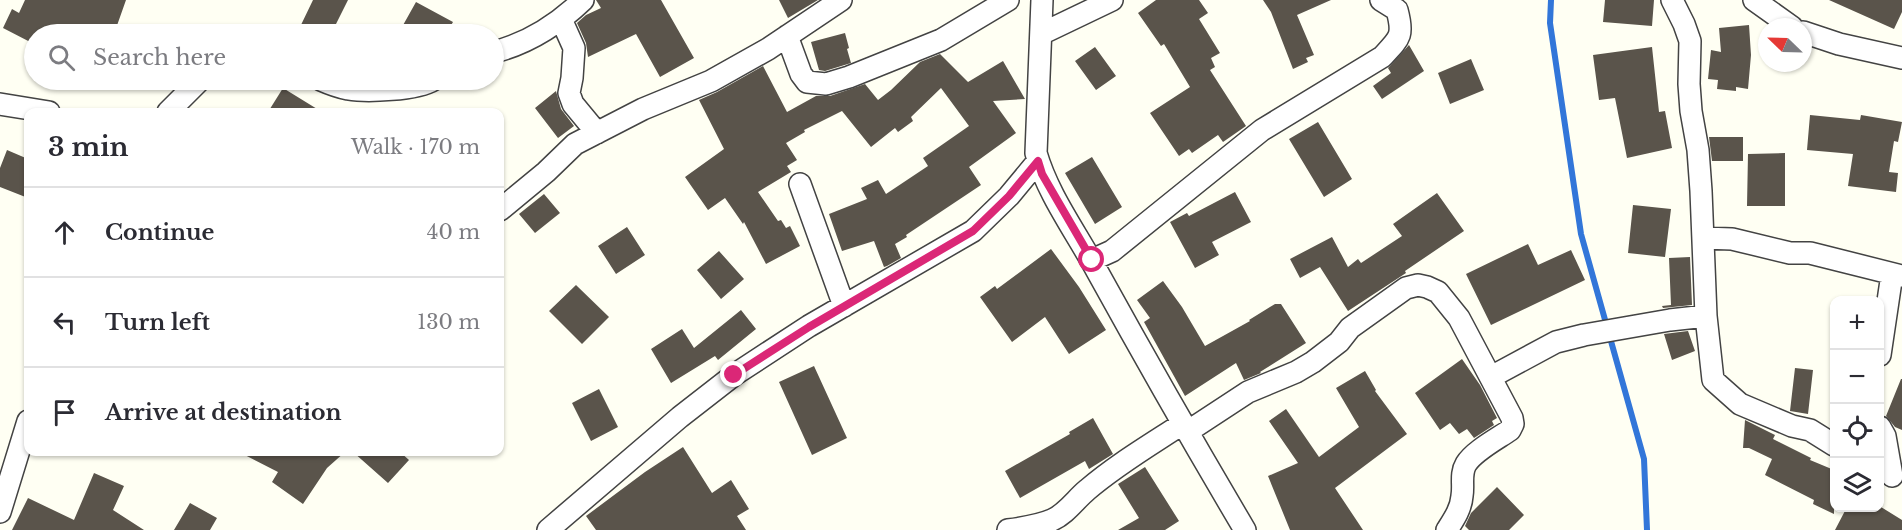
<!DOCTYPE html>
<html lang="en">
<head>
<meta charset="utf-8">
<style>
  body { margin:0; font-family:"Libre Baskerville",serif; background:#f2f2f3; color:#2b2b33 }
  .controls { position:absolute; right:18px; bottom:18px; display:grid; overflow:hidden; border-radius:12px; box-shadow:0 2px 4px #0004 }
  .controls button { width:54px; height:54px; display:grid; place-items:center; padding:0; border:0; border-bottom:2px solid #e1e1e2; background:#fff; color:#2b2b33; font:30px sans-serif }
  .compass { position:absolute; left:1758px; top:18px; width:54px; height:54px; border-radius:50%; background:#fff; box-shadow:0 2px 4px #0004; rotate:293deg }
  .stop { position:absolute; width:18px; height:18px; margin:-14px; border:4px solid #db2777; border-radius:50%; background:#fff }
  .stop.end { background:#db2777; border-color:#fff; box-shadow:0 2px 6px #0008 }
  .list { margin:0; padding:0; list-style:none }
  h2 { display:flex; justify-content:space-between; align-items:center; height:78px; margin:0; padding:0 24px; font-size:26px }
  h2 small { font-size:20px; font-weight:400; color:#7c7c81 }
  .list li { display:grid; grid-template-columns:39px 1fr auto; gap:18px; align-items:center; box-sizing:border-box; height:90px; padding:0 24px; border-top:2px solid #e1e1e2 }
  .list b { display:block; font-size:22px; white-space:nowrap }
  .list em { font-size:20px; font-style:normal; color:#7c7c81 }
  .icon { flex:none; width:33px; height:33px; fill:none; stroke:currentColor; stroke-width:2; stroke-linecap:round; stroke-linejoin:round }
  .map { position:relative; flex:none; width:1902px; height:530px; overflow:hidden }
  .search { position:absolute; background:#fff; box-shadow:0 2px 4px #0004; left:24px; top:24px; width:480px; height:66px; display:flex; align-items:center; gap:15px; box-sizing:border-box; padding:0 21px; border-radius:33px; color:#7c7c81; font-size:22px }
  .panel { position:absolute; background:#fff; box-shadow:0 2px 4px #0004; left:24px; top:108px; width:480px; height:348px; border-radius:12px }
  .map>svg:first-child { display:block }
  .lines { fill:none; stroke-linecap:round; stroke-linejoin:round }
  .stream { stroke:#3276d9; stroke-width:6 }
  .building { fill:#5a544b }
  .street-casing { stroke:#434343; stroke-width:24 }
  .street { stroke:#fff; stroke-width:21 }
  .route { stroke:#db2777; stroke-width:8 }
</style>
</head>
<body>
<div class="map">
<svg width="1902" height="530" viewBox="0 0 1902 530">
  <rect width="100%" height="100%" fill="#fffff3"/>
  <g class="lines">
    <!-- stream -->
    <path class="stream" d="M1551 0 1550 23 1581 234 1644 459 1647 530"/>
  </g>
  <!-- building -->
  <path class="building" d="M25 0H126L114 34H34V44L3 28 12 9 19 13Z
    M313 0H348L331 34H315L300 27Z
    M596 0H661L694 58 660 77 636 34 588 57 586 43 577 23 586 15 601 8Z
    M779 0H818L788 18Z
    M1156 0H1199L1208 13 1199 19 1220 53 1211 58 1215 67 1210 70 1246 126 1223 142 1218 135 1192 153 1189 149 1179 156 1150 113 1190 87 1164 44 1161 46 1138 13Z
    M1263 0H1331L1297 15 1314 55 1306 58 1308 62 1293 69 1271 12Z
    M1605 0H1654L1652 26 1603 22Z
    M1829 0H1902V12L1894 29Z
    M416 2 453 22 446 34H400L404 28 402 27Z
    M1749 25 1751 55 1748 89 1736 87V91L1717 89 1718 80 1708 79 1711 50 1721 52 1719 28Z
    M845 33 849 48 847 49 851 63 825 71 819 70 811 42Z
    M1409 45 1424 71 1382 99 1373 86 1391 73 1388 68Z
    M1095 47 1116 76 1096 90 1075 61Z
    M1652 47 1659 112 1665 111 1672 148 1627 158 1615 98 1599 100 1593 55Z
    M940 54 968 82 1003 61 1025 99 993 101 1016 133 969 167 981 185 906 235 907 237 895 244 901 258 887 266 884 267 874 241 842 251 829 214 867 199 861 188 878 180 886 194 928 166 923 158 969 126 941 88 911 117 913 121 898 132 895 128 871 147 842 111 804 130 805 132 786 143 797 160 787 166 791 172 758 192 778 221 781 220 786 228 790 226 800 246 766 264 744 222 743 224 725 198 708 210 685 177 724 149 699 100 717 92 763 66 787 112 816 96H830L865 84 878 100 891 90 920 62Z
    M1471 59 1484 90 1450 104 1438 73Z
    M283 88 322 112H268Z
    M556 91 561 109 574 126 558 138 535 108Z
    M1810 115 1860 120 1861 115 1902 122 1898 142 1894 141 1889 172 1898 173 1896 192 1848 186 1853 154 1807 150Z
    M1318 122 1352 179 1324 197 1289 139Z
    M1709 137H1743V161H1712Z
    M7 150 28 159V198L0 187V168Z
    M1785 153V206H1747L1748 154Z
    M1092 157 1122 207 1095 224 1065 173Z
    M1235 192 1251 222 1212 242 1219 255 1195 268 1170 222 1187 213 1189 216Z
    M1437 193 1464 231 1405 271 1406 273 1348 311 1320 267 1300 278 1290 259 1332 237 1348 267 1358 259 1361 263 1402 236 1393 224Z
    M544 194 560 213 535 233 519 214Z
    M1633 205 1671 209 1665 257 1628 253Z
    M627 227 645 255 616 274 598 246Z
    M1528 244 1538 265 1571 250 1585 280 1491 325 1466 274Z
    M1051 249 1079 287 1106 330 1069 354 1045 317 1012 342 980 297 995 286 997 289Z
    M719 251 744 279 721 299 697 270Z
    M1690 257 1692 305 1663 308 1662 306 1671 305 1669 258Z
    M1163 281 1182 307 1205 346 1250 321 1249 320 1275 304H1281L1306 343 1260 372 1261 373 1244 380 1236 363 1185 396 1144 322 1150 318 1137 300Z
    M576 285 609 317 582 344 549 311Z
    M741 310 756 329 718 360 715 356 671 383 651 349 682 329 694 348Z
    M1688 331 1695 351 1672 360 1664 334Z
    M1462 359 1480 385 1497 418 1492 421 1494 425 1474 438 1467 429 1459 434 1450 423 1440 430 1415 393Z
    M814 366 847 438 812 455 779 382Z
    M1795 368 1813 370 1808 414 1790 411Z
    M1365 371 1376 390 1375 391 1407 434 1335 488 1363 530H1290L1268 476 1298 463 1269 421 1286 409 1319 457 1359 427 1336 388Z
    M1901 379H1902V430L1895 427 1886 416Z
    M599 389 618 427 591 441 572 403Z
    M1093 418 1113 454 1089 469 1085 461 1020 498 1005 471 1070 434 1069 432Z
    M1745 420 1775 435 1773 439 1811 458 1810 460 1834 470V514L1813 504 1814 500 1765 475 1772 459 1749 448H1743Z
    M683 447 712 493 731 480 749 509 737 516 746 530H596L586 516 645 472Z
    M239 452H345L327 468 303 504 272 482 278 472Z
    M353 452H400L409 460 388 483Z
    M1145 467 1179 521 1165 530H1118L1139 518 1118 484Z
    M94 473 124 486 113 510 144 530H12L28 498 74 520Z
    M1497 487 1524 515 1509 530H1469L1465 526 1471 513Z
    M190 503 217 518 210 530H174Z
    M1847 507H1881L1902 520V530H1835Z"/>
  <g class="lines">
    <!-- street casing -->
    <g class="street-casing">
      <path id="street" d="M1042 0 1036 153C1048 195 1076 232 1097 271 1145 358 1194 444 1245 530
        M1672 0 1684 24 1690 41 1689 84 1691 111 1698 150 1701 191 1706 316 1713 380 1740 404 1792 426 1810 430 1834 445
        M1754 0 1792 27
        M561 19 574 48 572 78 569 93 573 104 597 133
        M1803 32 1839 44 1902 58
        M1041 34 1112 0
        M787 36 801 74 807 82 826 84 849 77 941 40 1008 0
        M494 52C529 43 557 25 583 0
        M321 80C330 84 338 87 348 89 367 92 417 90 433 80
        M0 104 49 112
        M168 112 200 80
        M800 184 844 306
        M500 210 546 172 575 144 643 109 711 81 768 49 841 0
        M1703 238 1732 239 1790 253H1810L1902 276
        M1092 260 1112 251 1262 130 1382 57C1400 38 1404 36 1397 10L1381 0
        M1880 355 1892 274
        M1491 377 1556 342 1584 335 1670 320 1706 316
        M1880 427 1885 436 1892 476
        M1187 432 1248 392 1296 372 1313 362 1339 342 1350 328 1406 288 1418 285 1427 287 1438 292 1459 318 1512 418 1513 424 1510 430C1497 439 1474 451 1466 464 1460 474 1464 485 1462 496 1461 509 1454 519 1447 530
        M0 512 28 421
        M548 530 680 417 734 375 809 326 973 231 1009 196 1038 161
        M1008 530C1023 528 1038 526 1052 520 1066 514 1076 499 1087 490 1116 465 1150 445 1182 424"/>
    </g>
    <!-- street -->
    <use href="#street" class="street"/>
  </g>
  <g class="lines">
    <!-- route -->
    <path class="route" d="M734 375 809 327 973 231 1009 196 1038 161 1042 174 1092 260"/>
  </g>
</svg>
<div class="controls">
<button>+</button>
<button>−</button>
<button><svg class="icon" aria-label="locate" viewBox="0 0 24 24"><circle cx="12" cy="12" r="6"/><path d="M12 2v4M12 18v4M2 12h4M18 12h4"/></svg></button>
<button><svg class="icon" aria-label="layers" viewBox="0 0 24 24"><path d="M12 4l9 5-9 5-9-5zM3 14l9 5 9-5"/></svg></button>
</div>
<svg class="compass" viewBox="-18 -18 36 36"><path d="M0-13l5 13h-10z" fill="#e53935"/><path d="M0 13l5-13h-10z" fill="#7c7c81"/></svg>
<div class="stop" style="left:1092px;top:260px"></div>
<div class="stop end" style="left:734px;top:375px"></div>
<div class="search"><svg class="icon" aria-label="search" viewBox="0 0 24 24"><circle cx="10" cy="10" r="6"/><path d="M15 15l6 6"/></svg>Search here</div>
<section class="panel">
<h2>3 min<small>Walk · 170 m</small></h2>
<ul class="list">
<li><svg class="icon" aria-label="ahead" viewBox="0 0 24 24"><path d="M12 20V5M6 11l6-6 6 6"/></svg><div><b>Continue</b></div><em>40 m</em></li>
<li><svg class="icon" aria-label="left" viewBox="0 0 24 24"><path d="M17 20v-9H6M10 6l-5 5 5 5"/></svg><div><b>Turn left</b></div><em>130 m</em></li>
<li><svg class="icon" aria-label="arrive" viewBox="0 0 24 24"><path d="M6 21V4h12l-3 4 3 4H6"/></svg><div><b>Arrive at destination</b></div></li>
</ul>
</section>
</div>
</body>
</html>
